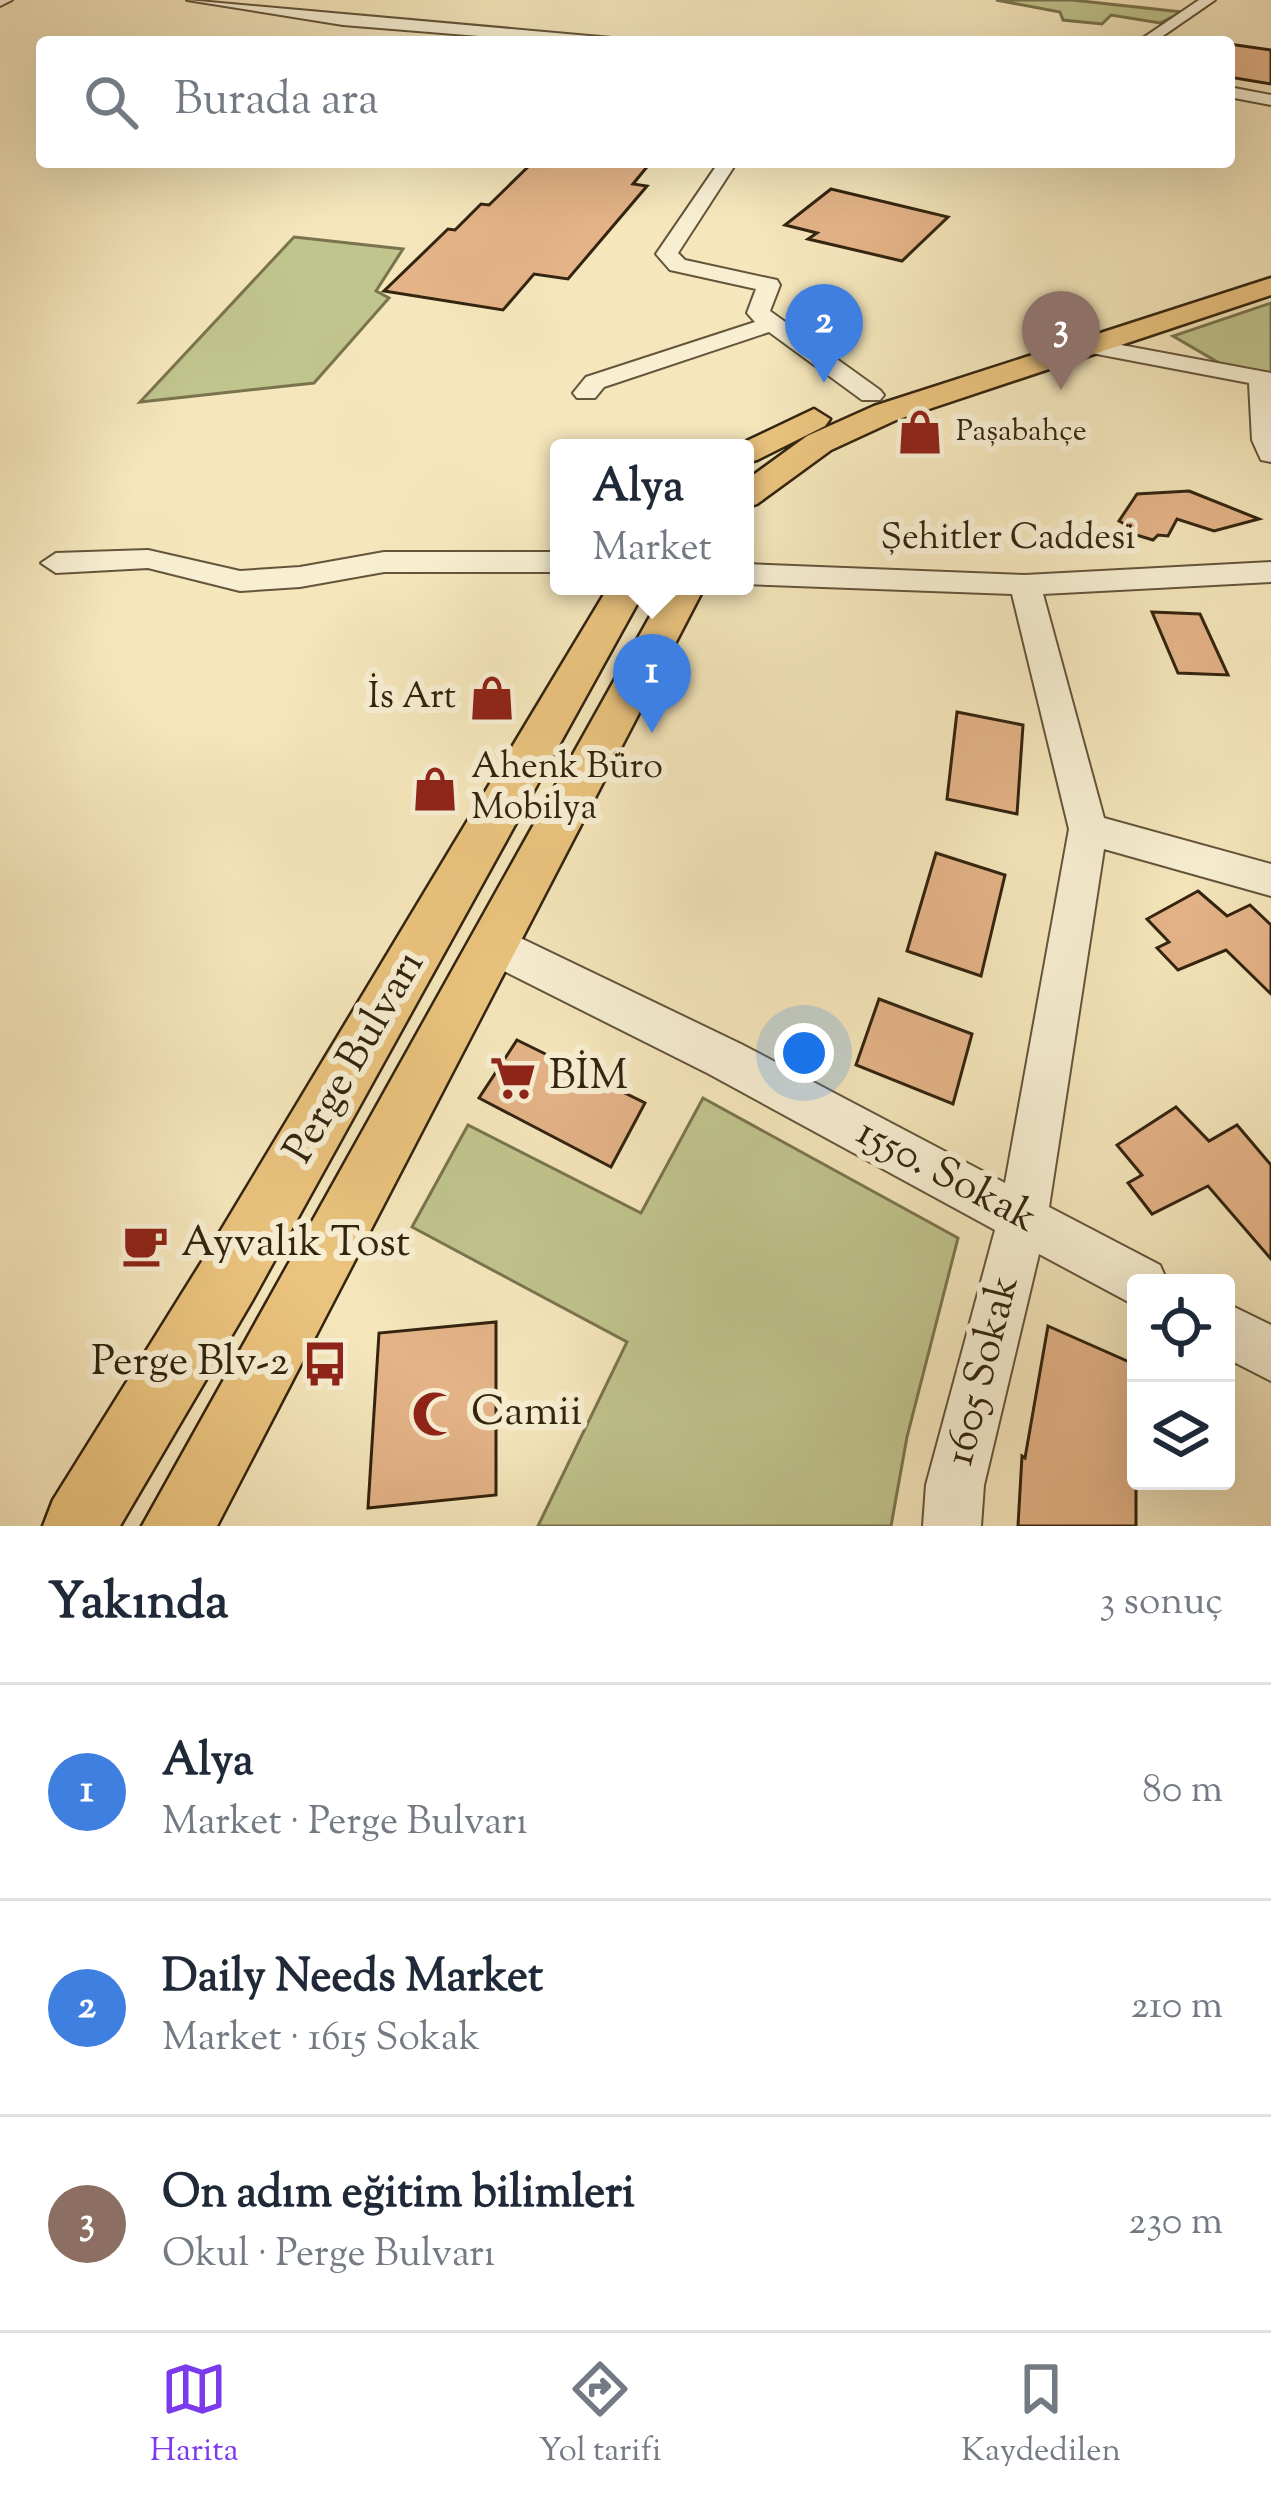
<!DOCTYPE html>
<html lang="tr">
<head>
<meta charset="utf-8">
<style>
  body { margin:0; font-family:"Sorts Mill Goudy",serif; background:#f2f2f3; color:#1f2937 }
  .controls { position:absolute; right:36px; bottom:36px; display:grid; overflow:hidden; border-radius:12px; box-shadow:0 12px 48px #0002 }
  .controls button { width:108px; height:108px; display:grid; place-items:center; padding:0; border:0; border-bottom:3px solid #e0e1e3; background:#fff; color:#1f2937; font:60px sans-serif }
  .you { position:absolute; left:804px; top:1053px; width:42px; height:42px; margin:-30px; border:9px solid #fff; border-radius:50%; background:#1a73e8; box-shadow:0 0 0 18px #1a73e833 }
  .badge { display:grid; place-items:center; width:78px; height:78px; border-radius:50%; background:#7c3aed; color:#fff; font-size:39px; font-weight:700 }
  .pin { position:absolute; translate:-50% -99px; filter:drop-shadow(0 3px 6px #0008) }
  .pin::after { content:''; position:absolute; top:63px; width:42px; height:36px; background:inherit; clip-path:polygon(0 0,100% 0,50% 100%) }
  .popup { position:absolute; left:550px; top:439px; width:204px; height:156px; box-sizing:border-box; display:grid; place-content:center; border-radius:12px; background:#fff; filter:drop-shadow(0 3px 9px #0005); font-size:39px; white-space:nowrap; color:#747a83 }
  .popup b { font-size:45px; color:#1f2937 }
  .popup::after { content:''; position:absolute; left:50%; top:100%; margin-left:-24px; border:24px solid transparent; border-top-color:#fff }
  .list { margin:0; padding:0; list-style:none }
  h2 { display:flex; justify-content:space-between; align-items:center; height:156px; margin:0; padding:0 48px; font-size:51px }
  h2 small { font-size:39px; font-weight:400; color:#747a83 }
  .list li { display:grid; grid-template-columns:78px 1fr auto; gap:36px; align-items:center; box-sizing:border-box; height:216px; padding:0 48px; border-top:3px solid #e0e1e3 }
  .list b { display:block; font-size:45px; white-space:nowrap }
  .list p { margin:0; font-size:39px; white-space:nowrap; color:#747a83 }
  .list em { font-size:39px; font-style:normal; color:#747a83 }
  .icon { flex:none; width:66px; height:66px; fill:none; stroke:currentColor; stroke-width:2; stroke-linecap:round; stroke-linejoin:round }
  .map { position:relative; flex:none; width:1271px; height:1526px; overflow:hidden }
  .search { position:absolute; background:#fff; box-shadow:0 12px 48px #0002; left:36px; right:36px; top:36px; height:132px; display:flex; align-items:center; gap:30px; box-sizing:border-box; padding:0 42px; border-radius:12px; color:#747a83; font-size:45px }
  .sheet { height:804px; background:#fff }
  nav { display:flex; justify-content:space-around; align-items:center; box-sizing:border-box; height:168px; border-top:3px solid #e0e1e3; background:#fff; font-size:33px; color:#747a83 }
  nav a { display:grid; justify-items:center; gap:6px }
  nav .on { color:#7c3aed }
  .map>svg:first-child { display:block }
  .green { fill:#c0c48d; stroke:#7a744e; stroke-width:3 }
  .building { fill:#e4b387; stroke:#33240f; stroke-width:3 }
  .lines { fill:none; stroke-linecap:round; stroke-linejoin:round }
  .minor-casing { stroke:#64543a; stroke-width:4 }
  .major-casing { stroke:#33240f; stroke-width:5 }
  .minor { fill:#f8efd3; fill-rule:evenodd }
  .major { fill:#eac37e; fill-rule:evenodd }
  .labels { text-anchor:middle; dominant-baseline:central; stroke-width:12; stroke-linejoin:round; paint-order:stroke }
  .far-poi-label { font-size:30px; fill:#33240f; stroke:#f8efd3; text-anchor:start }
  .street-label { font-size:36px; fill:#33240f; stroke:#f8efd3 }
  .poi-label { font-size:36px; fill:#33240f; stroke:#f8efd3; text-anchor:end }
  .near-street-label { font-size:42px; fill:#33240f; stroke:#f8efd3 }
  .near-poi-label { font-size:42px; fill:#33240f; stroke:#f8efd3; text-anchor:start }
</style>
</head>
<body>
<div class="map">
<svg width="1271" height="1526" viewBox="0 0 1271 1526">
  <rect width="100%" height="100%" fill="#f5e6bb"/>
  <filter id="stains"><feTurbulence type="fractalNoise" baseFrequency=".00167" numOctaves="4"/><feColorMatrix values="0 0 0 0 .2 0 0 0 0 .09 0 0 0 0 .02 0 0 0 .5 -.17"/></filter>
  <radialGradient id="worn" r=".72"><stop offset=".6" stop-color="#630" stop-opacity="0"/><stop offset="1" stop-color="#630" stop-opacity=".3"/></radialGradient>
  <!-- green -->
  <path class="green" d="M996 0H1072L1182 12 1160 23 1111 15 1102 24 1063 20 1060 12Z
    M294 237 403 249 376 291 389 298 314 383 140 402Z
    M1271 303V373L1221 364 1173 336Z
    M703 1098 958 1238 907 1437 891 1526H538L627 1342 412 1227 468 1125 641 1213Z"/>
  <!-- building -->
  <path class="building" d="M1229 44 1271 50V84L1229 77Z
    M533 162H651L633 184 647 186 568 279 534 274 503 310 384 291 448 229 455 230 481 204 489 205Z
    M831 189 948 217 902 261 808 239 817 233 785 225Z
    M1189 491 1259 519 1214 531 1177 519 1168 536 1158 535 1153 540 1133 534 1134 529 1119 521 1137 494Z
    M1152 612 1200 614 1228 675 1178 673Z
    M957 712 1023 725 1017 814 947 799Z
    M936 853 1005 875 981 976 907 951Z
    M1198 891 1227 916 1250 905 1271 925V994L1226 950 1178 970 1157 948 1169 942 1147 919Z
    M879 999 972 1034 953 1104 856 1065Z
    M517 1040 645 1103 611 1167 479 1098Z
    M1176 1107 1209 1141 1237 1125 1271 1165V1259L1208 1186 1152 1214 1128 1183 1142 1175 1117 1145Z
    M496 1322V1495L368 1508 379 1333Z
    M1048 1326 1136 1365V1526H1018L1022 1456 1025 1458Z"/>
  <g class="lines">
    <!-- minor casing -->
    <g class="minor-casing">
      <path id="minor" d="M0 0H12L0 6Z
        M187 0 612 38 619 42H555L343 25Z
        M1199 0H1215L1154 42H1137Z
        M1229 87 1271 95V105L1229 97Z
        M719 162H737L678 253 685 260 777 280 780 285 770 311 880 390 884 395 880 400H862L769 332 604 387 595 398H577L573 393 586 377 755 322 747 313 756 289 670 270 656 254Z
        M1089 339 1271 373V462L1261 460 1252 440 1249 383 1081 351V341Z
        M148 550 240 571 300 567 384 552H559V572H384L300 587 240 591 148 568 56 573 41 563 56 553Z
        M1271 562V582L1043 594 1104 818 1271 864V896L1104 849 1049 1207 1160 1265 1168 1283H1136V1306L1039 1254 984 1485 981 1526H923L926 1485 995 1230 709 1074 476 957 470 944 476 931 491 926 506 931 741 1044 1005 1183 1069 829 1012 594 745 584V564L1025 575Z
        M1226 1303 1271 1325V1381L1226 1358Z"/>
    </g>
    <!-- major casing -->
    <g class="major-casing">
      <path id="major" d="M1271 278V295L896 420 831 450 757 504 745 508V481L807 436 874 406Z
        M814 409 830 419 825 426 757 460 745 463V448H732Z
        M609 586H647L252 1301 120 1526H43L53 1500 206 1255Z
        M667 586H705L217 1526H142Z"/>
    </g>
    <!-- minor -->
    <use href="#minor" class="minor"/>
    <!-- major -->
    <use href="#major" class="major"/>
  </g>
  <!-- icons -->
  <defs>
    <g id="shop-bare" transform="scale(3.6)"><path d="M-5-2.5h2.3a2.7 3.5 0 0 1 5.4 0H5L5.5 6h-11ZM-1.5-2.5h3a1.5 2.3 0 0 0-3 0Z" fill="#8f2418" stroke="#f8efd3" stroke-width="2.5" paint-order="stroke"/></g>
    <g id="supermarket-bare" transform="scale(3.6)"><path d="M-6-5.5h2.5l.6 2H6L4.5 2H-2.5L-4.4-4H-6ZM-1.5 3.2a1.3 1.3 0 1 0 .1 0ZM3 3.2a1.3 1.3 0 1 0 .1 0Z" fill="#8f2418" stroke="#f8efd3" stroke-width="2.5" paint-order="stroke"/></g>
    <g id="cafe-bare" transform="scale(3.6)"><path d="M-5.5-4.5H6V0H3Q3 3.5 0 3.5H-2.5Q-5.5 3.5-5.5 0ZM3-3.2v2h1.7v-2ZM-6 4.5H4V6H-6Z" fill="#8f2418" stroke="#f8efd3" stroke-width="2.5" paint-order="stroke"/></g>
    <g id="bus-bare" transform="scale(3.6)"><path d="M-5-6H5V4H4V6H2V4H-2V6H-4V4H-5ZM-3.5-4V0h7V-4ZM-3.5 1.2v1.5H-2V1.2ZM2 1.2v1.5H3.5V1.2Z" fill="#8f2418" stroke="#f8efd3" stroke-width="2.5" paint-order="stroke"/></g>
    <g id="mosque-bare" transform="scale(3.6)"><path d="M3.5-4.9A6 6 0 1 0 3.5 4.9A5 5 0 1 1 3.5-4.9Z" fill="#8f2418" stroke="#f8efd3" stroke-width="2.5" paint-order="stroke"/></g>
  </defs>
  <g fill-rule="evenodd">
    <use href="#shop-bare" x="920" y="432"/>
    <use href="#shop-bare" x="492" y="698"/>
    <use href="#shop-bare" x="435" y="789"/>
    <use href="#supermarket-bare" x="513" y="1078"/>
    <use href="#cafe-bare" x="145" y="1245"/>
    <use href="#bus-bare" x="325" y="1364"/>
    <use href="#mosque-bare" x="435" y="1414"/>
  </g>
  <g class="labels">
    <!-- far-poi labels -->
    <g class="far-poi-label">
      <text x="956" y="432">Paşabahçe</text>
    </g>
    <!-- street labels -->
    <g class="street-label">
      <text x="1008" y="539">Şehitler Caddesi</text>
    </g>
    <!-- poi labels -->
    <g class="poi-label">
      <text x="456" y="698">İs Art</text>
      <text x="471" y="768" text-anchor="start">Ahenk Büro<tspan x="471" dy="41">Mobilya</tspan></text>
    </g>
    <!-- near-street labels -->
    <g class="near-street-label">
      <text transform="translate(356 1058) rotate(-60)">Perge Bulvarı</text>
      <text transform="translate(946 1177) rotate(28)">1550. Sokak</text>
      <text transform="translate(984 1371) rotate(-76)">1605 Sokak</text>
    </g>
    <!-- near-poi labels -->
    <g class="near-poi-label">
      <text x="549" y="1078">BİM</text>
      <text x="181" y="1245">Ayvalık Tost</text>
      <text x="289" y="1364" text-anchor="end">Perge Blv-2</text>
      <text x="471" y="1414">Camii</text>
    </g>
  </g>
  <rect width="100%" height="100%" filter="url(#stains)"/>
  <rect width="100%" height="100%" fill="url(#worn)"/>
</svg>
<div class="controls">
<button><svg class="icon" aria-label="locate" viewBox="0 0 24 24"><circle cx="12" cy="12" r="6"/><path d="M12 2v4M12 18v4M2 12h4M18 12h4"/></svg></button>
<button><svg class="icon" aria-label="layers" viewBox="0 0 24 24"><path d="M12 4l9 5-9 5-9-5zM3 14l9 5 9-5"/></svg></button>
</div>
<div class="you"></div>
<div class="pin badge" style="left:652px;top:733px;background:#3f7fe0">1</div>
<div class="popup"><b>Alya</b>Market</div>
<div class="pin badge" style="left:824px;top:383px;background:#3f7fe0">2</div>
<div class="pin badge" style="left:1061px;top:390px;background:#8d6e63">3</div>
<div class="search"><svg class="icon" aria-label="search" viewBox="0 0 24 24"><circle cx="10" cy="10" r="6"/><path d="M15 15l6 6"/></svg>Burada ara</div>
</div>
<section class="sheet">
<h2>Yakında<small>3 sonuç</small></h2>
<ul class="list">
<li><span class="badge" style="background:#3f7fe0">1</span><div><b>Alya</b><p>Market · Perge Bulvarı</p></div><em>80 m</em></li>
<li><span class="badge" style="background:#3f7fe0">2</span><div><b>Daily Needs Market</b><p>Market · 1615 Sokak</p></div><em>210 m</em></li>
<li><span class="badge" style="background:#8d6e63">3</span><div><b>On adım eğitim bilimleri</b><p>Okul · Perge Bulvarı</p></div><em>230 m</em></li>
</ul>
</section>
<nav>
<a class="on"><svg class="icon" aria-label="map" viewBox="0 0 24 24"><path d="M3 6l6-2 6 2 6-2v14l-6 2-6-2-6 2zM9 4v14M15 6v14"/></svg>Harita</a>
<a><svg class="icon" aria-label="directions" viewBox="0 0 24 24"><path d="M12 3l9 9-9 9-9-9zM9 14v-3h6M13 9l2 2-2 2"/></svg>Yol tarifi</a>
<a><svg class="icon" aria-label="saved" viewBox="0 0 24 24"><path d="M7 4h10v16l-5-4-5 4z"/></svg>Kaydedilen</a>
</nav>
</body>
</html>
